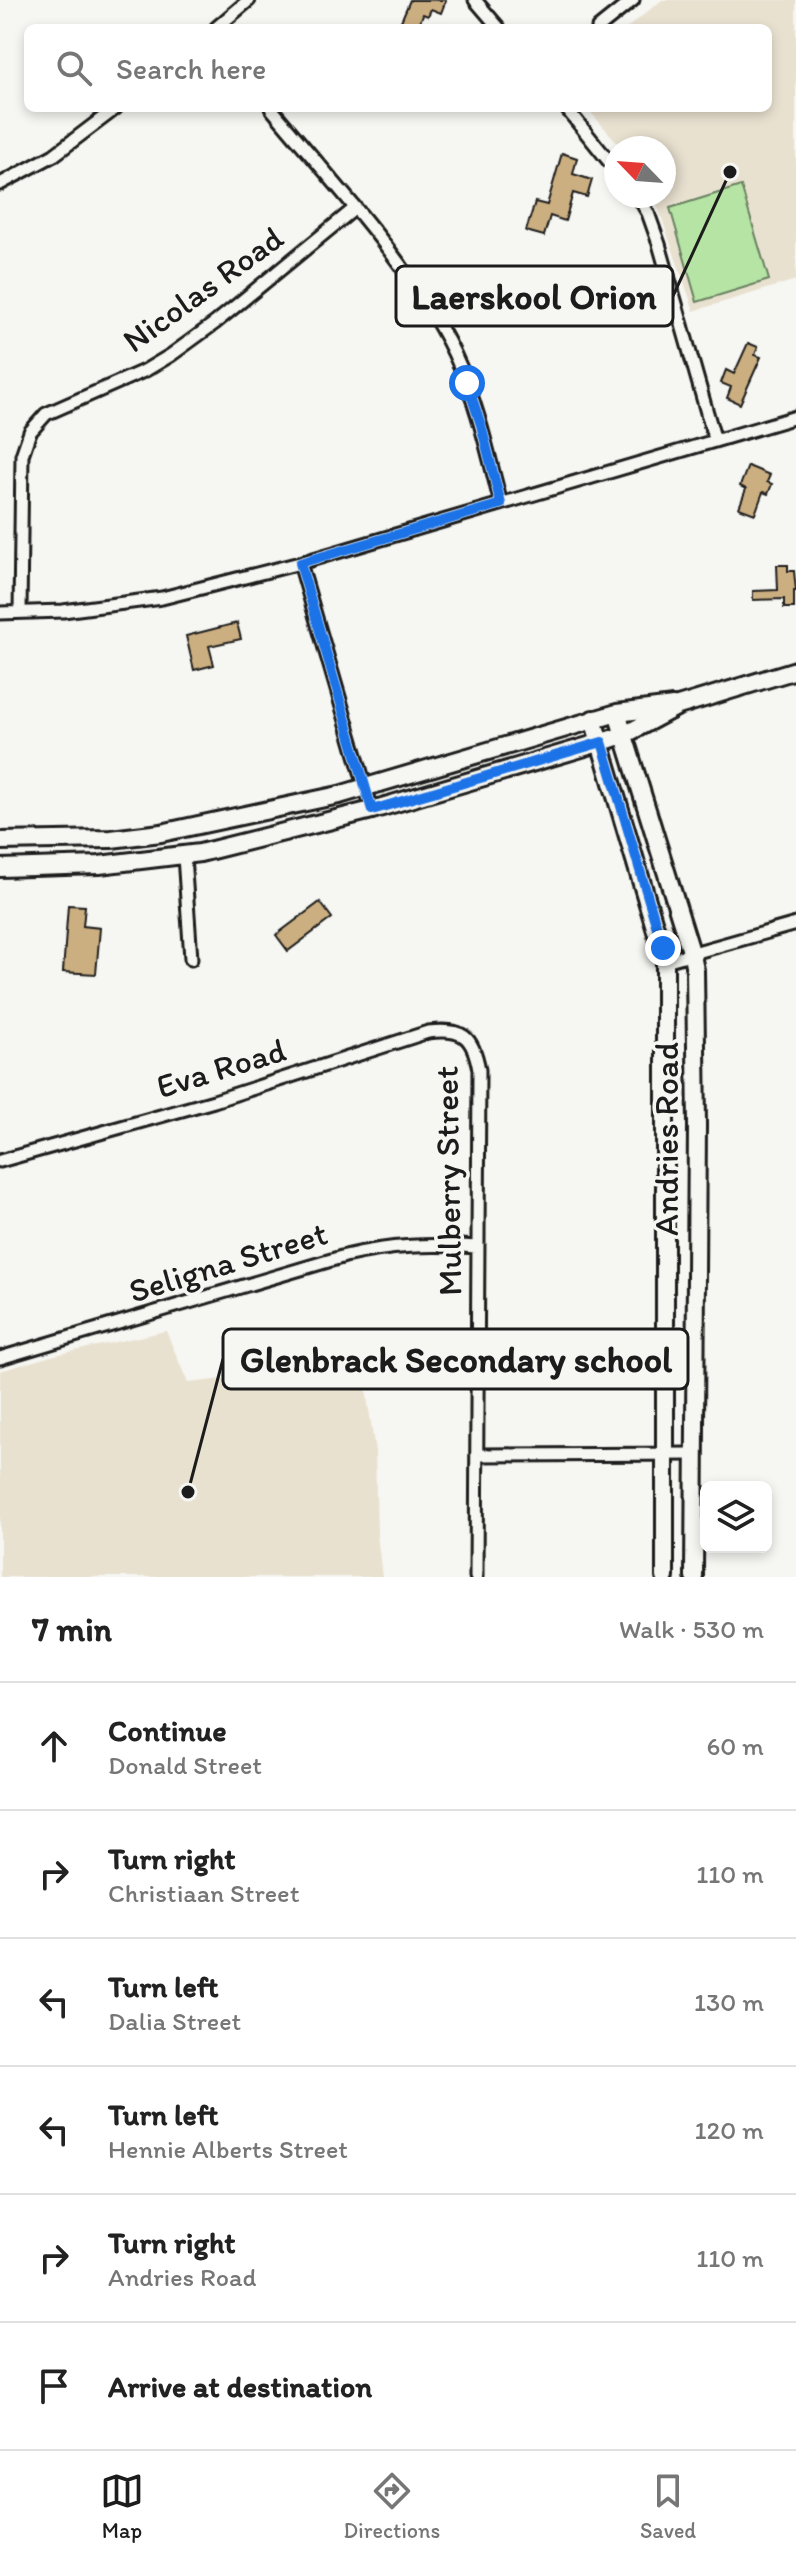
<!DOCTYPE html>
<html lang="en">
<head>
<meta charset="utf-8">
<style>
  body { margin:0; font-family:Itim,sans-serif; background:#f2f2f2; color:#222 }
  .controls { position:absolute; right:24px; bottom:24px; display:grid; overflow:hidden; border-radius:12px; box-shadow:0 4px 12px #0003 }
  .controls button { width:72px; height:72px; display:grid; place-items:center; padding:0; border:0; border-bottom:2px solid #e0e0e0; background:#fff; color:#222; font:40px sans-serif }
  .compass { position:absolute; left:604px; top:136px; width:72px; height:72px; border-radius:50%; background:#fff; box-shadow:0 4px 12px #0003; rotate:295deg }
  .stop { position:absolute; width:24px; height:24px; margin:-18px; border:6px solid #1a73e8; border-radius:50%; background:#fff }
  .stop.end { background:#1a73e8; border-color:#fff; box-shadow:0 2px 8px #0008 }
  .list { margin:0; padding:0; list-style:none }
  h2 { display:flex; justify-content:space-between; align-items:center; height:104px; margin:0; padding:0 32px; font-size:34px }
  h2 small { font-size:26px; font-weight:400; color:#767676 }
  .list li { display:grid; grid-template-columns:52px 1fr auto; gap:24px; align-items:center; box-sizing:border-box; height:128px; padding:0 32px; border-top:2px solid #e0e0e0 }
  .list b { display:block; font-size:30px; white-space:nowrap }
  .list p { margin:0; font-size:26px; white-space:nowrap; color:#767676 }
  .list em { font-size:26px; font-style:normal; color:#767676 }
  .icon { flex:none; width:44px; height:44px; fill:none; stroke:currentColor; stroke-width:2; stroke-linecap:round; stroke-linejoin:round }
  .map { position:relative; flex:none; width:796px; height:1577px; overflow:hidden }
  .search { position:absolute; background:#fff; box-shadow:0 4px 12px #0003; left:24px; right:24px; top:24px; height:88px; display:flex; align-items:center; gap:20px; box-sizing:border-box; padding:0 28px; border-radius:12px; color:#767676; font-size:30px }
  .sheet { height:872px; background:#fff }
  nav { display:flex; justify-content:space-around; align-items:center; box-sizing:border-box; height:112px; border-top:2px solid #e0e0e0; background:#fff; font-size:22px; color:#767676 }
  nav a { display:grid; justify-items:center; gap:4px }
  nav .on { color:#1c1c1c }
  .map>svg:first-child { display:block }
  .built { fill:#e9e1d0 }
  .pitch { fill:#b5e4a4; stroke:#688060; stroke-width:2 }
  .building { fill:#ccaf81; stroke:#1c1c1c; stroke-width:2 }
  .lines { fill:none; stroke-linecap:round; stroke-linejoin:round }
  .street-casing { stroke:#1c1c1c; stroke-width:17 }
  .secondary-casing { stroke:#1c1c1c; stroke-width:22 }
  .street { stroke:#f6f6f2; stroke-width:11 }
  .secondary { stroke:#f6f6f2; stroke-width:16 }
  .route { stroke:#1a73e8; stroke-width:10 }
  .labels { text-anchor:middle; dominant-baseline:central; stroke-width:7; stroke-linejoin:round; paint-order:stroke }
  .street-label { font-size:34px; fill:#1c1c1c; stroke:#f6f6f2 }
  .leader { fill:none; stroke:#1c1c1c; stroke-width:3 }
  .callout-dot { fill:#1c1c1c; stroke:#f6f6f2; stroke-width:3 }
  .callout { fill:#f6f6f2; stroke:#1c1c1c; stroke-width:3 }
  .callout-label { font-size:36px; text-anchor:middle; font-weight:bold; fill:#1c1c1c }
</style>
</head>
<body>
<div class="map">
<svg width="796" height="1577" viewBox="0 0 796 1577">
  <rect width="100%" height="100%" fill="#f6f6f2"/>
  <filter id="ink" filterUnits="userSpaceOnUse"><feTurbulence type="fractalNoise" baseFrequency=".0125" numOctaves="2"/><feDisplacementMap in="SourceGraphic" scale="16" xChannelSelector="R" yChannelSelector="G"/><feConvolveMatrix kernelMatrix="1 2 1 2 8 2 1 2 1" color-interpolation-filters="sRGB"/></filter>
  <g filter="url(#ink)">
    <!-- built -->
    <path class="built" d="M662 0H796V280L694 311 654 196H664V148H622L587 108H768V28H627Z
      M166 1331 188 1383 295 1371 363 1369 375 1451 377 1534 382 1577H0V1371L51 1356Z"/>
    <!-- pitch -->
    <path class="pitch" d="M741 186 769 280 697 302 670 208Z"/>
    <!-- building -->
    <path class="building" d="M410 0H446L441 13 431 9 428 16 423 14 418 28 401 21Z
      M562 153 577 158 573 174 592 180 587 197 573 193 565 221 550 216 544 236 526 231 535 202 547 205Z
      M748 343 758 347 755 355 761 357 740 404 727 398 731 387 721 383 726 370 734 374Z
      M748 466 770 475 767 482 772 484 768 494 763 492 755 514 739 508 746 489 740 486Z
      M777 565H788V571H794L796 591H794V608H784V599L753 600V591L778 590Z
      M237 623 241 639 209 646 214 665 194 670 186 636Z
      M320 902 332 918 288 951 276 935Z
      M68 905 85 906 83 926 100 928 96 974 63 972Z"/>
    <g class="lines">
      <!-- street casing -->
      <g class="street-casing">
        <path id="street" d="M475 0 499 28
          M216 28 249 0
          M598 28 633 0
          M271 108C334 184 411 264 454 353 477 401 488 453 501 504
          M566 108 616 170
          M0 184 54 155 116 108
          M638 196 648 213 659 244 715 441
          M300 563 372 810
          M20 612 22 455 30 432 46 414 146 370 171 355 215 323 354 209
          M0 613 63 611 162 598 300 563 796 417
          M184 856 191 959
          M665 961 796 924
          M0 1161 214 1101 428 1032C462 1028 473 1035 479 1070L476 1577
          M0 1358 345 1256C391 1245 429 1244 476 1247
          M478 1455 696 1454"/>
      </g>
      <!-- secondary casing -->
      <g class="secondary-casing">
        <path id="secondary" d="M617 713 692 955 695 970 697 1125 694 1577
          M593 719 665 961V1577
          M0 841 111 839 161 833 339 795 617 713 673 706
          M0 868 99 865 200 853 372 810 602 742 626 734 678 706 796 670"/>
      </g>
      <!-- street -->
      <use href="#street" class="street"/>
      <!-- secondary -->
      <use href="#secondary" class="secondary"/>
    </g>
  </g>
  <g class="lines" filter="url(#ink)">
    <!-- route -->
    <path class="route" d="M467 383 481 425 501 504 300 563 372 810 602 742 663 948"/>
  </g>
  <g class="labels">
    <!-- street labels -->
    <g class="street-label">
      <text transform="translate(203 289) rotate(-36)">Nicolas Road</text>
      <text transform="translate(221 1068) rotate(-17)">Eva Road</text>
      <text transform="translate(666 1139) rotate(-90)">Andries Road</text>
      <text transform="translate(448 1181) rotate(-91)">Mulberry Street</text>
      <text transform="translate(228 1262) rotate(-17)">Seligna Street</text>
    </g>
  </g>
  <!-- callouts -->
  <path class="leader" d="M730 172L673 296M188 1492L223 1359"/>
  <g class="callout-dot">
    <circle cx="730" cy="172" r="8"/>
    <circle cx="188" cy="1492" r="8"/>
  </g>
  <g class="callout">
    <rect x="396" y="266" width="277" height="60" rx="8"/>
    <rect x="223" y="1329" width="465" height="60" rx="8"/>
  </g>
  <g class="callout-label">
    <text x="534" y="309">Laerskool Orion</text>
    <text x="456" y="1372">Glenbrack Secondary school</text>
  </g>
</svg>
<div class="controls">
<button><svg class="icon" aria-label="layers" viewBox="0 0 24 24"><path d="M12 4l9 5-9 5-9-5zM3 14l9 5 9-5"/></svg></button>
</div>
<svg class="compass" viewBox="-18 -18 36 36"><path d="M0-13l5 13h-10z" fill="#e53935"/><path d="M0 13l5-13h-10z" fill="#767676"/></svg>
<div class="stop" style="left:467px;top:383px"></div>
<div class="stop end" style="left:663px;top:948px"></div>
<div class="search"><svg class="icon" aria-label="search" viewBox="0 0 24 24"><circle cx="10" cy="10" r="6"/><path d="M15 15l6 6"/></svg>Search here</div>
</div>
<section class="sheet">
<h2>7 min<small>Walk · 530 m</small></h2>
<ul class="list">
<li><svg class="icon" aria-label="ahead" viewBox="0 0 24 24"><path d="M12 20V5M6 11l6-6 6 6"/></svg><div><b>Continue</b><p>Donald Street</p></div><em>60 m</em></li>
<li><svg class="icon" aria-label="right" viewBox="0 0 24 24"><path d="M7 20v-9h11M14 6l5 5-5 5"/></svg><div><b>Turn right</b><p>Christiaan Street</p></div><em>110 m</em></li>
<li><svg class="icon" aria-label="left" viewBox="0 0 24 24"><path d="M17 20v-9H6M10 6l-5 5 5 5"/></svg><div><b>Turn left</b><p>Dalia Street</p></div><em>130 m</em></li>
<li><svg class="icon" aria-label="left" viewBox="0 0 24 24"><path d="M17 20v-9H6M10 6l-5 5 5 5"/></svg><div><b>Turn left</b><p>Hennie Alberts Street</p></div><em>120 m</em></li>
<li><svg class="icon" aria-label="right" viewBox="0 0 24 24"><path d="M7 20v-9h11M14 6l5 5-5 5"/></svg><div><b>Turn right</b><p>Andries Road</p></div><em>110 m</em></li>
<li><svg class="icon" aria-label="arrive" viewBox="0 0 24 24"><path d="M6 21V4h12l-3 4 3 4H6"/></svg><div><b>Arrive at destination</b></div></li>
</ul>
</section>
<nav>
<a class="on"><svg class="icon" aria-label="map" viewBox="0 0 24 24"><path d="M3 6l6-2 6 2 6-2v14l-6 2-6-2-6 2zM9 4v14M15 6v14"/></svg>Map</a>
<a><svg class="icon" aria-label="directions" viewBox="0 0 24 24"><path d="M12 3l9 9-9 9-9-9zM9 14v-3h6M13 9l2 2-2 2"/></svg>Directions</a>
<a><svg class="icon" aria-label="saved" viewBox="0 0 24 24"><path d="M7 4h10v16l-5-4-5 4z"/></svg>Saved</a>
</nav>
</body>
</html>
